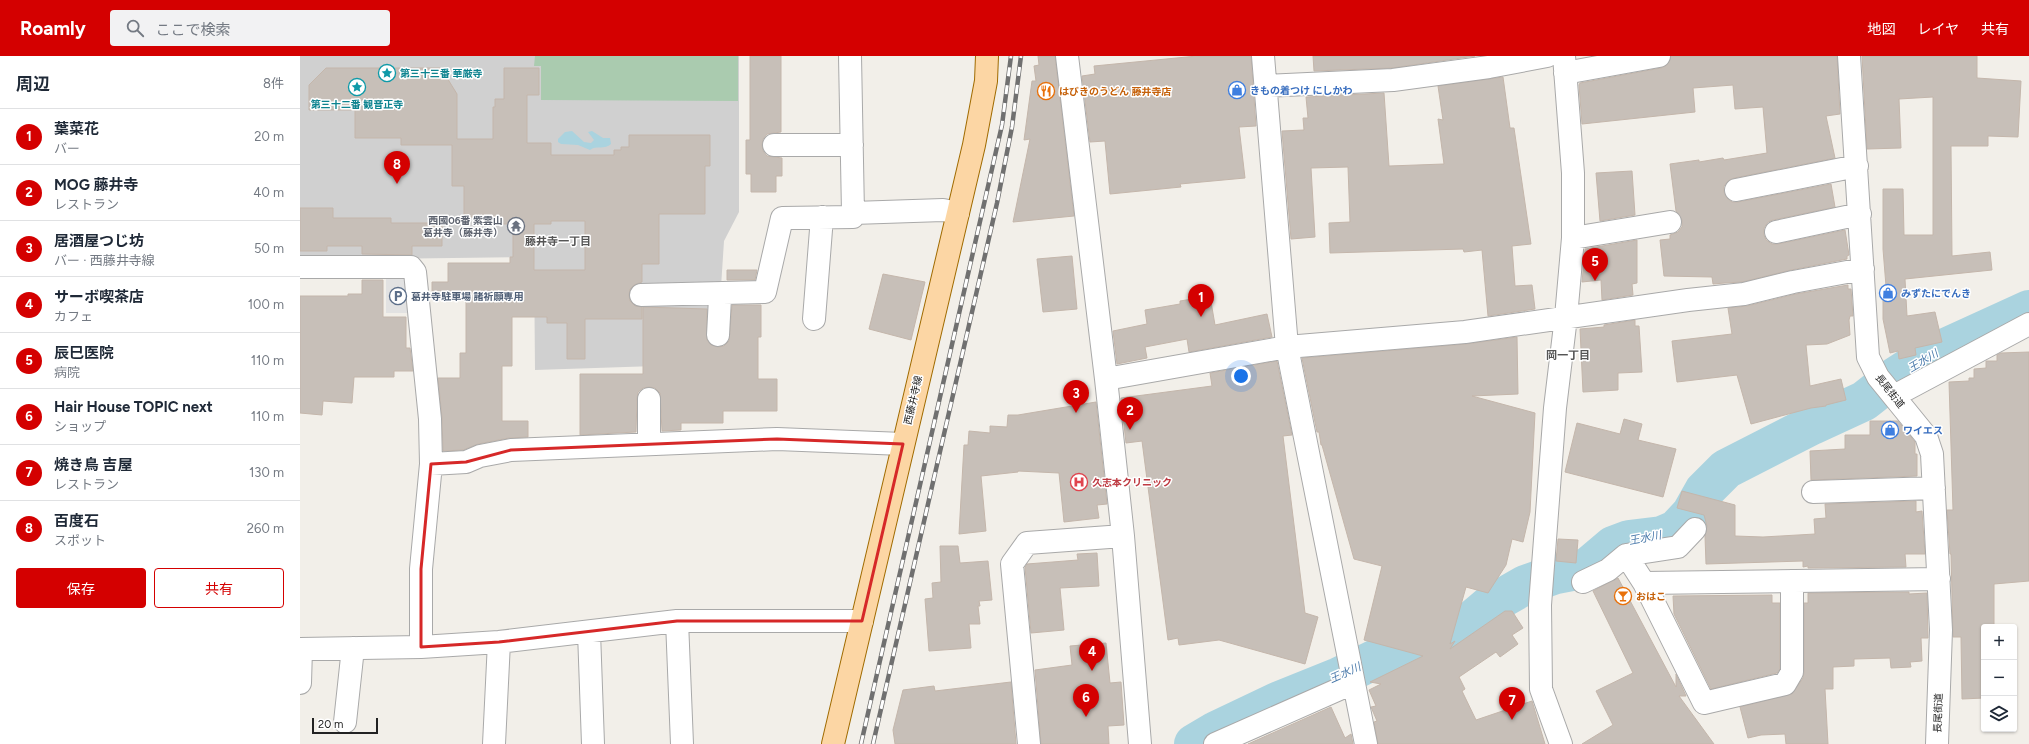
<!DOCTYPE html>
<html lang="ja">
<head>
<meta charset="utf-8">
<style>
  body { margin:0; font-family:Figtree,"Noto Sans JP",sans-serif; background:#f2f2f3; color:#1f2937 }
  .controls { position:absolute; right:12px; bottom:12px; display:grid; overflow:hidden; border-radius:4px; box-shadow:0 1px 3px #0004 }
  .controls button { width:36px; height:36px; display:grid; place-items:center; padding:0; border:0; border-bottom:1px solid #e0e1e3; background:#fff; color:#1f2937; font:20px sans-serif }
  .scale { position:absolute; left:12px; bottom:10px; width:66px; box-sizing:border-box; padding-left:4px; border:2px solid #222; border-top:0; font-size:11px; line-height:14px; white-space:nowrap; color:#222; -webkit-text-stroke:3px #fff; paint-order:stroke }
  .you { position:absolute; left:941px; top:320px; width:14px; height:14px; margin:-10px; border:3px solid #fff; border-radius:50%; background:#1a73e8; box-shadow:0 0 0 6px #1a73e833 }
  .badge { display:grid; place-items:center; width:26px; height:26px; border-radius:50%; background:#d40000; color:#fff; font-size:13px; font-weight:700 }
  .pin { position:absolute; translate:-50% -33px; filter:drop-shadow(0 1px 2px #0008) }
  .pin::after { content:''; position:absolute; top:21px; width:14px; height:12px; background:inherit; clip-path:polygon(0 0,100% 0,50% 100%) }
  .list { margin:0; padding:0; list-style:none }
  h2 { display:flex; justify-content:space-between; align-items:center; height:52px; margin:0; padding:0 16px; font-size:17px }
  h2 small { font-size:13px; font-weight:400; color:#747a83 }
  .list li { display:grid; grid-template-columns:26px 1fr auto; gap:12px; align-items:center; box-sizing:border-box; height:56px; padding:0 16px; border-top:1px solid #e0e1e3 }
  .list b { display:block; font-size:15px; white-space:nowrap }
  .list p { margin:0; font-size:13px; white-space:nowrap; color:#747a83 }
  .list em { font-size:13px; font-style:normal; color:#747a83 }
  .actions { display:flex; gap:8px; padding:12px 16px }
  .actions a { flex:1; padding:9px 0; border:1px solid #d40000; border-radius:4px; text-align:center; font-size:14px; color:#d40000 }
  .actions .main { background:#d40000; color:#fff }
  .icon { flex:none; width:22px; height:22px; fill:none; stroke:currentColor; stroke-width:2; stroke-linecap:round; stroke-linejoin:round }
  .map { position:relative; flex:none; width:1729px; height:688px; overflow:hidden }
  header { display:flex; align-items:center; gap:24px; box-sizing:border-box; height:56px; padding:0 20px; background:#d40000; color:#fff }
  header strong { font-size:19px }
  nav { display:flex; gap:22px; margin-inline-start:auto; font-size:14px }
  .search { width:280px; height:36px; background:#f2f2f3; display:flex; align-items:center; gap:10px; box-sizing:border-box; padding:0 14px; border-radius:4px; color:#747a83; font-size:15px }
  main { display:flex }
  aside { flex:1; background:#fff }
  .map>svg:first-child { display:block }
  .religious { fill:#d0d0d0 }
  .cemetery { fill:#aacbaf }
  .parking { fill:#e2e2e2 }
  .water { fill:#aad3df }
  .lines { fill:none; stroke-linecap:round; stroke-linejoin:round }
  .river { stroke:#aad3df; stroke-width:40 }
  .building { fill:#c7bfb8; stroke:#c4b6ab; fill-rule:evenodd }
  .minor-casing { stroke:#a9a9a9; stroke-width:24 }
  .major-casing { stroke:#a06b00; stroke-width:24 }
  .minor { stroke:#fff; stroke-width:22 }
  .major { stroke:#fcd6a4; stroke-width:22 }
  .rail-casing { stroke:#707070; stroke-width:4.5 }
  .rail { stroke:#fff; stroke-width:3; stroke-dasharray:9; stroke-linecap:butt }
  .marked { fill:none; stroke:#d62828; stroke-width:3; stroke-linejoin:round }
  .labels { text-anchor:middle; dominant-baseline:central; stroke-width:3; stroke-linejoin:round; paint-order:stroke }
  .culture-label { font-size:10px; font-weight:bold; fill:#0d838f; stroke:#fff; text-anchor:start }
  .shop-label { font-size:10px; font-weight:bold; fill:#366cbe; stroke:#fff; text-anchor:start }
  .food-label { font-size:10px; font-weight:bold; fill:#c56008; stroke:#fff; text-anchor:start }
  .worship-label { font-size:10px; font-weight:bold; fill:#5b616d; stroke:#fff; text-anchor:end }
  .service-label { font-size:10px; font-weight:bold; fill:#4e5e75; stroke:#fff; text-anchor:start }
  .street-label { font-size:10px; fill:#222; stroke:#fff }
  .health-label { font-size:10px; font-weight:bold; fill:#be3a42; stroke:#fff; text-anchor:start }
  .neighbourhood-label { font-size:11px; font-weight:bold; fill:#555; stroke:#fff }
  .water-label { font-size:11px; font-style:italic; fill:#4a7aab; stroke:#fff }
</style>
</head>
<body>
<header>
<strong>Roamly</strong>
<div class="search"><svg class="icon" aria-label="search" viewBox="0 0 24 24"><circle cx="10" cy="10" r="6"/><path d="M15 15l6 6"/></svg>ここで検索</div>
<nav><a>地図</a><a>レイヤ</a><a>共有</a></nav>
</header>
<main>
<aside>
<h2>周辺<small>8件</small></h2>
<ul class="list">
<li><span class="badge">1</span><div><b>葉菜花</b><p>バー</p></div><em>20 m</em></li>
<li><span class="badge">2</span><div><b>MOG 藤井寺</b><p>レストラン</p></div><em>40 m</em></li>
<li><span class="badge">3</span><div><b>居酒屋つじ坊</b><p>バー · 西藤井寺線</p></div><em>50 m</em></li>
<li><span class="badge">4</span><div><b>サーボ喫茶店</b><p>カフェ</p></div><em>100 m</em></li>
<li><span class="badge">5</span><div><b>辰巳医院</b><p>病院</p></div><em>110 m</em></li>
<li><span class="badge">6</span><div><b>Hair House TOPIC next</b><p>ショップ</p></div><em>110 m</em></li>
<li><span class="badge">7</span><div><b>焼き鳥 吉屋</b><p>レストラン</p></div><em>130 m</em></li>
<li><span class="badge">8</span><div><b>百度石</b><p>スポット</p></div><em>260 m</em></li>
</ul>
<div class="actions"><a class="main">保存</a><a>共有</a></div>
</aside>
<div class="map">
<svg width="1729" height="688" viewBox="0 0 1729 688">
  <rect width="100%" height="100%" fill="#f2efe9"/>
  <!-- religious -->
  <path class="religious" d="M0 0H439V156L424 185 416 308 235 314 234 201 0 204Z"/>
  <!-- cemetery -->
  <path class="cemetery" d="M235 0H438V45L241 44V10H234Z"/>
  <!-- parking -->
  <path class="parking" d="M86 217 108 222 112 257H86Z"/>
  <!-- water -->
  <path class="water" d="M272 75 284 86 291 87 294 84 288 76 292 75 303 82H310L311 88C305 94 296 89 290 94L278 89 261 88 258 86V83L265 76Z"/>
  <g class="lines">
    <!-- river -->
    <path class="river" d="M894 688 916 675 977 646 1039 621 1119 582 1158 576 1190 549 1225 529 1256 518 1287 512 1313 490 1329 484 1362 480 1376 474 1391 458 1404 435 1426 413 1512 369 1564 345 1592 323 1626 301 1729 254"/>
  </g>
  <!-- building -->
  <path class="building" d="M450 0H481V76L467 78 463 83 462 89 463 95 467 100 482 102V120H476V136H451V118H446V84H450Z
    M738 0H755L774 160 713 166 730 83 724 84 732 25H736L734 10 739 9Z
    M897 0H951L956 70 939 71 945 122 880 128 881 131 810 138 805 85 790 86 782 20 795 18 794 10Z
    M1013 0H1175L1092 12 1014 15Z
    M1371 0H1537L1540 58 1526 60 1535 102 1434 122 1428 125 1424 130V136L1427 142 1432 146H1438L1531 128 1535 151 1473 164 1468 166 1464 172V179L1466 184 1472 188H1478L1545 174 1549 199 1547 200V203L1491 214 1442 226 1425 227 1413 228 1412 221 1364 220 1360 184 1370 183V179L1378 176 1382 171V164L1376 155 1370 108 1399 104V106L1423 102 1424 104 1467 97 1463 51 1435 53 1433 29 1393 32 1395 56 1282 68 1279 29 1280 27 1361 12 1367 9Z
    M1562 0H1677V22L1721 25 1718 81 1688 80V90H1651L1652 200 1690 196 1692 214 1605 223 1607 260 1635 256 1642 286 1615 292 1616 299 1599 303 1598 295 1590 297 1583 263V231L1586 230 1583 193V133H1603L1604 179H1633V41L1599 43 1601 92 1567 93Z
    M26 12H141L157 38V83H193V51H195V43H204V12H239V39H227V87H251V99H314V94H321V91H329V79H410V110H405V158H359V208H342V226L334 229 330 233 329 239 330 245 335 250 342 251V263H285V303H267V267H247V261H212V310H202V365H228V381L209 382 178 388 163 394 143 395 142 362 138 322H160V297H166V244H132V226H148V207H210V201H213V168H198V161H164V130H152V89H101V82H55V54H9V29ZM251 165H285V214H234V168H251Z
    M1203 21 1210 72H1214L1231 188 1212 190 1215 230 1232 229 1235 253 1188 260 1182 194 1164 196 1163 193 1030 197 1029 167 1050 166 1048 111 1011 112 1015 181 991 183 982 75 1004 74 1003 62H1008L1006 41 1084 37 1089 110 1144 108 1138 63 1143 64 1138 30Z
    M1332 115 1335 159 1300 165 1296 117Z
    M0 152H33V162H91V167H142V190H112V199L62 198V190H27V195H0Z
    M1337 184V227L1332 228 1333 239 1302 244 1301 224 1282 226 1285 193Z
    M772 200 777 253 743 256 737 203Z
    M427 214H457L455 224H427Z
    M583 218 625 226 611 284 569 273Z
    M62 224H83V261H106V292H110L113 315H94V321H54L52 347 23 345 22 359 0 357V240H48V238H62Z
    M1548 229V233H1551L1553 260H1550L1549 264 1550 279 1527 288 1506 289 1510 330 1541 323 1546 344 1526 349V350L1511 352 1451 368 1437 319 1377 326 1372 285 1432 278 1428 252 1447 250 1496 238Z
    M910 240 915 269 967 258 972 281 889 296 887 283 845 291 847 302 817 308 813 275 847 268 845 254 880 248V245Z
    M432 249H461V281H458V323H477V355H423V367H381V374L362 375 360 337 355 332 349 331 343 332 338 336 337 343 336 376 280 379V318H343V251L407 253V284L411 289 418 291 424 290 429 285Z
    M1335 264V270H1339L1342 316 1318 317V334L1283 336 1280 273 1304 271V269Z
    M1217 281 1218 338 1172 340 1235 357 1230 456 1223 486 1212 483 1206 509 1188 537 1166 531 1150 588 1155 585 1150 593 1205 555H1212L1223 572 1212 579 1218 588 1200 601 1196 596 1159 621 1165 633 1162 635 1176 664 1232 645 1245 688H1078L1074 666 1077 665 1071 651 1076 650 1069 634 1081 628 1070 626 1123 600 1064 584 1082 510 1054 503 1022 389H1021L1019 376H1017L1002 302 1166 288Z
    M1729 296V525L1694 528V571H1684V642L1662 643 1661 581H1653L1651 498H1650L1647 454H1653L1649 326 1669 325V322H1674V313L1686 312V305H1697V299L1701 297Z
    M977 305 992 379 983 380 1005 557 1018 561 1005 608 919 584 879 589 878 582 868 584 842 385 826 387 821 342 912 330 910 317Z
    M796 346 807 448 797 449 799 462 764 466 759 417 718 415V416L681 420 686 475 659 478 664 389H668L669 375 690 377V370L707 371 708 359H718Z
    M1324 363 1342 368 1338 384 1376 393 1363 441 1265 416 1277 367 1320 378Z
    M1570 365H1598L1605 374V377H1608L1615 386V398H1617V420L1511 424 1510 395 1545 393V379H1570Z
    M1382 435 1435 449V480L1463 481 1515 478 1514 463 1526 462 1525 448 1616 445V456L1622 455 1625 498H1605L1606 511 1508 512V510L1503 511V505L1406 508 1405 480 1407 470 1404 459 1377 452Z
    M1258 483 1278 484 1276 507 1256 505Z
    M640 490H658L660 507 688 505 692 544 679 545 680 550H678L680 568H669L671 592 629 595 625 543 633 542 632 527 641 526Z
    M797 497 799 530 760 532 764 574 731 577 725 511 727 508 778 504 777 498Z
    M1318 522 1376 631V618L1386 640H1379L1414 688H1282L1313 669 1296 635 1333 617 1293 535Z
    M1609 536V538L1627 537 1628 582H1621L1622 605 1610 606 1611 611 1591 612 1590 602 1554 603V610L1533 611V633H1525L1528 688H1486L1485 678 1461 679 1448 682 1440 651 1492 638 1503 622 1504 616V547H1508V537Z
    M1472 539V547H1480V613L1477 617 1411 633 1374 558 1373 540Z
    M806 587 810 627 821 626 824 669 808 670 809 688H741L735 614 772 609 770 590Z
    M711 626 716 688H595L593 674 603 634 634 630 635 635Z
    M1031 651 1045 682 1051 678 1053 688H948Z"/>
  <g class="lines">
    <!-- minor casing -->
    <g class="minor-casing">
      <path id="minor" d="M550 0 553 157 643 154 658 157
        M767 0 806 323 823 480 840 688
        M963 0 987 291 1066 688
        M1549 0 1568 301 1578 321 1626 380 1632 398 1641 574 1637 688
        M1265 17 1359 0
        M965 30 1093 24 1189 11 1247 0
        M474 89H552
        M1436 134 1557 110
        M1476 176 1560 158
        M1273 182 1370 166
        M0 211H111L115 216 130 363 131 408 166 406 180 400 211 394 477 383 603 388
        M341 239 465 236 482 162 553 161V157
        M514 263 522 161
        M418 279 420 242 423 237
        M806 323 987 291 1165 276 1388 244 1444 238 1493 226 1563 213
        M1594 340 1729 268
        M349 343V388
        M1513 436 1634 432
        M1326 499 1344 527 1404 647 1485 628 1492 616V525
        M1283 526 1308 514 1326 499 1378 491 1395 473
        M1344 527 1639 523
        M377 565 382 688
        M289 576 293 688
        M121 591V513L131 408
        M0 593 121 591 199 586 377 565H562
        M0 627 1 593
        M45 666 53 592
        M194 688 199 586
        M729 688 712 508 727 487 823 480
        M915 688 1053 627
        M1261 688 1241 633 1240 549 1255 352 1266 261 1273 182V117L1264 0"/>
    </g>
    <!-- major casing -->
    <g class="major-casing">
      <path id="major" d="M533 688 674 89 686 25 687 0"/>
    </g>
    <!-- minor -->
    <use href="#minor" class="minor"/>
    <!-- major -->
    <use href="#major" class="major"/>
    <!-- rail casing -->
    <g class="rail-casing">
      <path id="rail" d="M561 688 702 69 711 0
        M573 688 697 147 712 71 721 0"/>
    </g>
    <!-- rail -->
    <use href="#rail" class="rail"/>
  </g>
  <!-- marked area -->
  <path class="marked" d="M477 383 603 388 562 565H377L199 586 121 591V513L131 408 166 406 211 394Z"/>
  <!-- icons -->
  <defs>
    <g id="sight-ring" transform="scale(0.9)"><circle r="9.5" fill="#fff" stroke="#0f9aa8" stroke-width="1.5"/><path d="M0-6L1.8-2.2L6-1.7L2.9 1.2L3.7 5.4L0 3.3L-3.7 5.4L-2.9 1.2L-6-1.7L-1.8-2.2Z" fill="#0f9aa8"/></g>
    <g id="shop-ring" transform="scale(0.9)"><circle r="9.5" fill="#fff" stroke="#3f7fe0" stroke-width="1.5"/><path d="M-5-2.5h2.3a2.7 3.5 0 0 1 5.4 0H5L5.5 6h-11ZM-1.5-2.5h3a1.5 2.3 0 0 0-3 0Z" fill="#3f7fe0"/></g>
    <g id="restaurant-ring" transform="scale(0.9)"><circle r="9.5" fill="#fff" stroke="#e8710a" stroke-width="1.5"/><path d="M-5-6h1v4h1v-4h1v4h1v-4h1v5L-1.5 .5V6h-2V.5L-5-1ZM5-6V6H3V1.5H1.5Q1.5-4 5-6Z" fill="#e8710a"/></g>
    <g id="temple-ring" transform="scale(0.9)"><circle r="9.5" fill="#fff" stroke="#6b7280" stroke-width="1.5"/><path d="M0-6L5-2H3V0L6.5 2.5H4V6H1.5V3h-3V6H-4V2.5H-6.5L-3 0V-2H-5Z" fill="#6b7280"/></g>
    <g id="parking-ring" transform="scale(0.9)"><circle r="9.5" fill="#fff" stroke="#5c6f8a" stroke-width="1.5"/><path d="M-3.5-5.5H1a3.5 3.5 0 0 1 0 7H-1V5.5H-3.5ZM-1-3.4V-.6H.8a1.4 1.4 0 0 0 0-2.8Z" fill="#5c6f8a"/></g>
    <g id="hospital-ring" transform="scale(0.9)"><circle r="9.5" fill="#fff" stroke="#e0444e" stroke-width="1.5"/><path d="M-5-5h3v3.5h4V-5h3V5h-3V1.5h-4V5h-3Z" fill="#e0444e"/></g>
    <g id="bar-ring" transform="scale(0.9)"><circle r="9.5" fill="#fff" stroke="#e8710a" stroke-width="1.5"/><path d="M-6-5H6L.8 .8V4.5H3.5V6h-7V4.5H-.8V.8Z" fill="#e8710a"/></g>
  </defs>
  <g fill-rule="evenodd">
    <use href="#sight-ring" x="87" y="17"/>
    <use href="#sight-ring" x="57" y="31"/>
    <use href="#shop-ring" x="937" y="34"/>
    <use href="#restaurant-ring" x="746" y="35"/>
    <use href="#temple-ring" x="216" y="170"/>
    <use href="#shop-ring" x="1588" y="237"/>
    <use href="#parking-ring" x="98" y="240"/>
    <use href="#shop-ring" x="1590" y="374"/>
    <use href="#hospital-ring" x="779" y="426"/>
    <use href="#bar-ring" x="1323" y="540"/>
  </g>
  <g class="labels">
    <!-- culture labels -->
    <g class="culture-label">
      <text x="100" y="17">第三十三番 華厳寺</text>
      <text x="57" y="48" text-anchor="middle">第三十二番 観音正寺</text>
    </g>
    <!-- shop labels -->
    <g class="shop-label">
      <text x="950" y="34">きもの着つけ にしかわ</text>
      <text x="1601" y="237">みずたにでんき</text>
      <text x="1603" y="374">ワイエス</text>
    </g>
    <!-- food labels -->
    <g class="food-label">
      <text x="759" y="35">はびきのうどん 藤井寺店</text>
      <text x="1336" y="540">おはこ</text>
    </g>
    <!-- worship labels -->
    <g class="worship-label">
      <text x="203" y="164">西國06番 紫雲山<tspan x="203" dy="12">葛井寺（藤井寺）</tspan></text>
    </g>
    <!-- service labels -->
    <g class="service-label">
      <text x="111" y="240">葛井寺駐車場 諸祈願専用</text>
    </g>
    <!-- street labels -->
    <g class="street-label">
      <text transform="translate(1590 335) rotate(52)">長尾街道</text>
      <text transform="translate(613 344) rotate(-77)">西藤井寺線</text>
      <text transform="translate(1638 657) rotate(-88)">長尾街道</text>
    </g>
    <!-- health labels -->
    <g class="health-label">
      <text x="792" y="426">久志本クリニック</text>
    </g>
    <!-- neighbourhood labels -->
    <g class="neighbourhood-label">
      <text x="258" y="185">藤井寺一丁目</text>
      <text x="1268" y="299">岡一丁目</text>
    </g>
    <!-- water labels -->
    <g class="water-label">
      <text transform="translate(1623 305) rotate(-31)">王水川</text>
      <text transform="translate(1345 482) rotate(-11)">王水川</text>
      <text transform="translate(1045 617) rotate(-24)">王水川</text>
    </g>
  </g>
</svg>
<div class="controls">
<button>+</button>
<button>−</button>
<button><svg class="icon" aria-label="layers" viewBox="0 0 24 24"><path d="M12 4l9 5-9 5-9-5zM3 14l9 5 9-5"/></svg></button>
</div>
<div class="scale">20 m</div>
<div class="you"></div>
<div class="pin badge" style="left:901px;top:261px">1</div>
<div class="pin badge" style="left:830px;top:374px">2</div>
<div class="pin badge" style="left:776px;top:357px">3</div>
<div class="pin badge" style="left:792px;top:615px">4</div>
<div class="pin badge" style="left:1295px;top:225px">5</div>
<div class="pin badge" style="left:786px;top:661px">6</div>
<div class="pin badge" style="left:1212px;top:664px">7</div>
<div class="pin badge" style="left:97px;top:128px">8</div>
</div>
</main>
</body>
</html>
